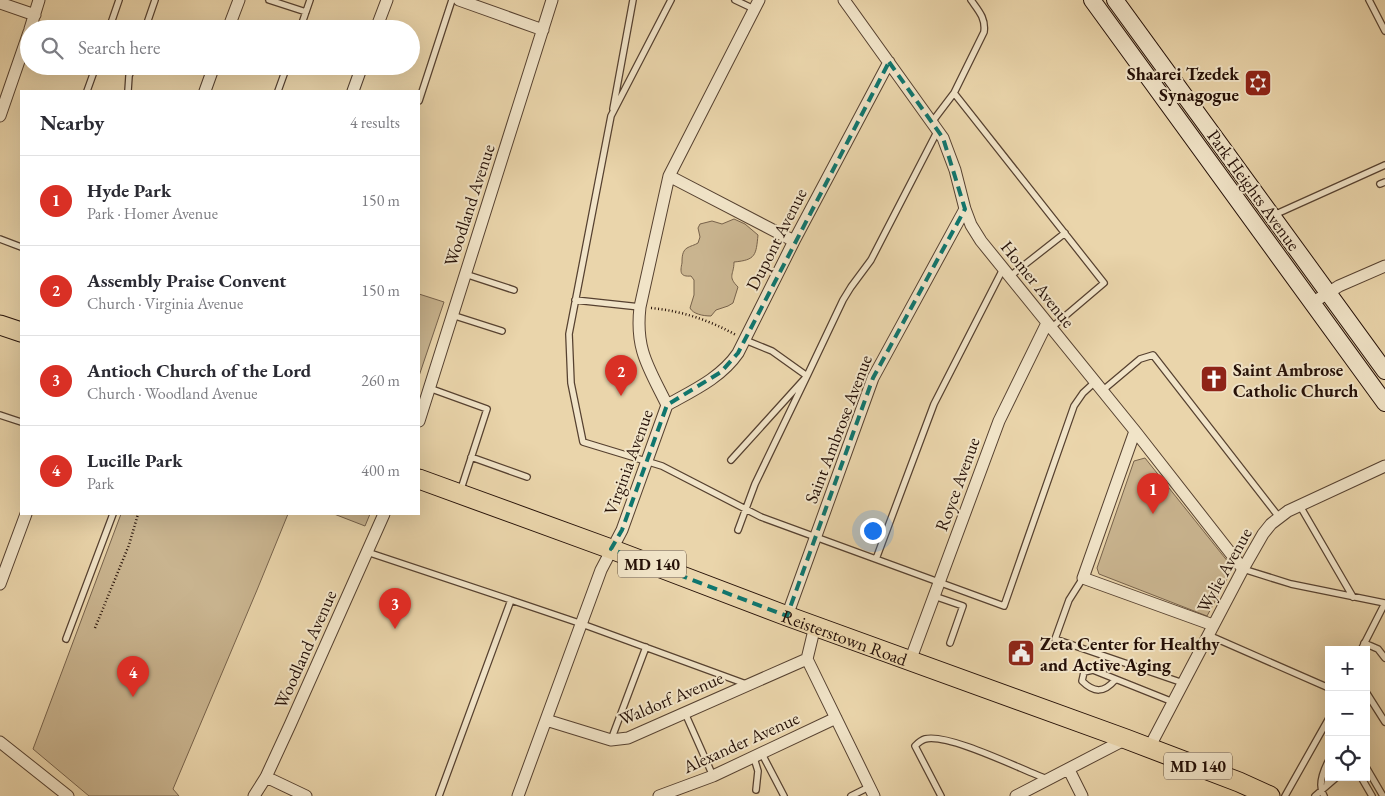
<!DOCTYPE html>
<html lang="en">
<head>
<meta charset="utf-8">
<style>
  body { margin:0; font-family:"EB Garamond",serif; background:#f7f7f7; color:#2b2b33 }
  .controls { position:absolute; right:15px; bottom:15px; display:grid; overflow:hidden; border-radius:0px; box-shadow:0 5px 20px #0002 }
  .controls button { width:45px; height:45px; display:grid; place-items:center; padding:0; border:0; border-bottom:1px solid #e1e1e2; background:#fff; color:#2b2b33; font:25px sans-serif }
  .you { position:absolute; left:872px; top:530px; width:18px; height:18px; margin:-12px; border:4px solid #fff; border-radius:50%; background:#1a73e8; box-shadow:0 0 0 8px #1a73e833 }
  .badge { display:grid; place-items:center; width:32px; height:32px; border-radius:50%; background:#d93025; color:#fff; font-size:16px; font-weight:700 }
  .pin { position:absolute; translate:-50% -41px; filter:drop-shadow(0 1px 2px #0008) }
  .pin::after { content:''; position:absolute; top:26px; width:18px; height:15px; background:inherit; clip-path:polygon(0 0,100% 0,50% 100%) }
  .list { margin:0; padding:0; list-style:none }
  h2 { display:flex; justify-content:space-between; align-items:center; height:65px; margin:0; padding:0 20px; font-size:21px }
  h2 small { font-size:16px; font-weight:400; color:#7c7c81 }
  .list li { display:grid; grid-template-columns:32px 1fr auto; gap:15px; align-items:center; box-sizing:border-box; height:90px; padding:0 20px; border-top:1px solid #e1e1e2 }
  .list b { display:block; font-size:19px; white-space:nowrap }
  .list p { margin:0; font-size:16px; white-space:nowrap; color:#7c7c81 }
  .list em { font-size:16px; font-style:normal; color:#7c7c81 }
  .icon { flex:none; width:28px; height:28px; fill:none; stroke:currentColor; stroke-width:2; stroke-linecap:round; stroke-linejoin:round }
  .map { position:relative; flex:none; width:1385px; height:796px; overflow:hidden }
  .search { position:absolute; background:#fff; box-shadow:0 5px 20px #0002; left:20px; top:20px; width:400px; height:55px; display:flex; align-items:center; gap:12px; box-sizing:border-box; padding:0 18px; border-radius:28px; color:#7c7c81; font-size:19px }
  .panel { position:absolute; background:#fff; box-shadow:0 5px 20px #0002; left:20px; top:90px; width:400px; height:425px; border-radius:0px }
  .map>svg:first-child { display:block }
  .green { fill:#c9b48f; stroke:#77624b }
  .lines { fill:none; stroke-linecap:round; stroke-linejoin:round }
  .lane-casing { stroke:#564130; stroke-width:8 }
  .street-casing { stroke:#564130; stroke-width:13 }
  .secondary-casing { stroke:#251007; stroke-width:18 }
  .primary-casing { stroke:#251007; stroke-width:21 }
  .path { stroke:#251007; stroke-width:2.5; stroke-dasharray:1 2.5; stroke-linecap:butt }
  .lane { stroke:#f1e4c8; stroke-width:5.5 }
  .street { stroke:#f1e4c8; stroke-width:11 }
  .secondary { stroke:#f1e4c8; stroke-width:16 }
  .primary { stroke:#ead5ab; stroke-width:19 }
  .marked { fill:none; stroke:#0f766e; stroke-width:4; stroke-dasharray:10 6; stroke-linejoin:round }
  .labels { text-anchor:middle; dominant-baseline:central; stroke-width:4; stroke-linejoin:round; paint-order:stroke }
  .shield { fill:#f1e4c8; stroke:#625041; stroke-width:1 }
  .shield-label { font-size:16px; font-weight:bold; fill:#251007 }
  .poi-label { font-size:18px; font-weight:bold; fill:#251007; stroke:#f1e4c8; text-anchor:start }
  .street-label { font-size:18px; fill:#251007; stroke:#f1e4c8 }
</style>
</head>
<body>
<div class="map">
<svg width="1385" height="796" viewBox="0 0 1385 796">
  <rect width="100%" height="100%" fill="#ead5ab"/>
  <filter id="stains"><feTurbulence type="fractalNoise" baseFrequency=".004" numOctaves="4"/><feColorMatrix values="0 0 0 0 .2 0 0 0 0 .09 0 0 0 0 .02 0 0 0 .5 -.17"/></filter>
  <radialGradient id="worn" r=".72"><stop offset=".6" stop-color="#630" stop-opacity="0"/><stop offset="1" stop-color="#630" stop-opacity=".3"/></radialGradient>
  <!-- green -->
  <path class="green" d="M734 219 745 224 758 235C756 255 756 260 734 262 734 275 727 276 738 287L733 303 728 306 716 310 711 316C703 316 693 314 690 308L694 295V280L691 276C680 277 680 272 682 263 682 258 682 251 687 248 690 246 695 245 698 243L700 237 698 228 700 224 712 221 722 224Z
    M419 294 444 302 419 376Z
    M1145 458 1233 568 1207 616 1099 574 1097 568 1134 461Z
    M121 514H288L257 590 173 789 179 796H89L33 749Z
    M334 514H370L365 526Z"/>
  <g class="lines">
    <!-- lane casing -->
    <g class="lane-casing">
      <path id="lane" d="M269 0 306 12
        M671 0 611 116 569 334 571 383 583 442 662 466 761 517 1004 606 1074 406 1083 393 1095 382
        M735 0 754 9
        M1369 0 1385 31
        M109 29 119 0
        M145 29 155 0
        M300 29 310 0
        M87 91 96 66
        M128 91 129 76 133 66
        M278 91 287 66
        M954 93 1104 283 1051 328
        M419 101 452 0
        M613 109 633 0
        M932 122 954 93 984 32C986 18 978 10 971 0
        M1380 184 1385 182
        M1274 215 1385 165
        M0 239 21 247
        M465 274 514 290
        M1009 277 1065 233
        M575 300 640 307
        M452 315 502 331
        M429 388 487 409 460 492
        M1102 391 1140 359 1153 355 1279 517
        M0 415 21 422
        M471 457 527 477
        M731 460 807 376 843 300 851 287 871 260 938 130
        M1300 506 1353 597
        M738 530 755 484 807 376 772 351 745 340
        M367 552 511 600
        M876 559 934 404 1003 269
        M1243 569 1291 584 1385 603 1361 650
        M1083 578 1069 600 1055 639 1183 683
        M934 596 963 606 950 643
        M1208 635 1329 688
        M66 639 113 514
        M1364 643 1378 649 1385 658
        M1115 680C1104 693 1094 693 1082 681L1084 672 1093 670 1173 702
        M1366 692 1385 722
        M685 713 713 776
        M611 740 646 647
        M762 754 784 796
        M754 758 758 771 756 790
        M1366 767 1383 796
        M1361 777 1372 796
        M1327 784 1329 773
        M439 796 511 600 582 624 746 684
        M851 796 869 787
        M941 796 915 746C918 743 921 740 925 739 949 733 1022 770 1047 779
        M1285 796 1329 718
        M1315 796 1337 777
        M1324 796C1317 785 1323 771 1329 760"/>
    </g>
    <!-- street casing -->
    <g class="street-casing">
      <path id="street" d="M459 0 543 30
        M844 0 943 138 955 170 965 209 971 225 981 241 1135 431 1243 569
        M0 3 35 15
        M30 29 39 0
        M228 29 239 0
        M376 29 387 0
        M205 91 214 66
        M353 91 362 66
        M0 116 29 32
        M669 176 794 241
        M1312 303 1339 286 1385 266
        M667 405C692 391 721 378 738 353L794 241 889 62
        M419 421 552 0
        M1135 431 1083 578 1213 625
        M0 584 26 514
        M787 616 873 378 965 209
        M815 626 807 659 874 796
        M910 661 999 421 1047 323
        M546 720 611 740 628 738 807 659
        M0 742 68 796
        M1149 748 1243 569 1263 534 1271 524 1288 511 1385 466
        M1069 770 1082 796
        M266 777 306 796
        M254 796 266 777 290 725 384 514
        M518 796 601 570 622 530 667 405C649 368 635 350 640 307L669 176 759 0
        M659 796 713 776 836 718
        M1016 796 1126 739"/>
    </g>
    <!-- secondary casing -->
    <g class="secondary-casing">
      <path id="secondary" d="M1092 0 1385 403
        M1115 0 1385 371"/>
    </g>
    <!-- primary casing -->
    <g class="primary-casing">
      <g id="primary">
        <path d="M0 325 21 332"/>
        <path id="s1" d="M419 479 611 549 787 616 1126 739 1239 782 1270 796"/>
      </g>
    </g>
    <!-- path -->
    <path class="path" d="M651 308C682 311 709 320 736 335
      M95 628 129 545 138 514"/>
    <!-- lane -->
    <use href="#lane" class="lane"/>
    <!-- street -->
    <use href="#street" class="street"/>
    <!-- secondary -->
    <use href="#secondary" class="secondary"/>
    <!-- primary -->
    <use href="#primary" class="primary"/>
  </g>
  <!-- marked area -->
  <path class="marked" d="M889 62 943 138 965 209 873 378 787 616 611 549 622 530 667 405 721 372 738 353Z"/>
  <!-- icons -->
  <defs>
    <g id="synagogue-square" transform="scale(1.4375)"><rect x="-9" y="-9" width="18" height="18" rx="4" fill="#8f2418" stroke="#f1e4c8"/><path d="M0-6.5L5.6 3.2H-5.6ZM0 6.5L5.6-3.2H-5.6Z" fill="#fff"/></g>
    <g id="church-square" transform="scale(1.4375)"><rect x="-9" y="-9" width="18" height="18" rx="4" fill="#8f2418" stroke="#f1e4c8"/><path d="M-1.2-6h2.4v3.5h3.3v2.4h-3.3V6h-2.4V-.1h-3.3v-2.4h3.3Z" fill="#fff"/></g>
    <g id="civic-square" transform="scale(1.4375)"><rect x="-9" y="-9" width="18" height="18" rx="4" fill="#8f2418" stroke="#f1e4c8"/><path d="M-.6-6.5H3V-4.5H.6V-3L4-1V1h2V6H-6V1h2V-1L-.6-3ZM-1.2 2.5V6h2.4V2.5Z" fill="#fff"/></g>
  </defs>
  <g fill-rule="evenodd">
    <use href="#synagogue-square" x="1258" y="83"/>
    <use href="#church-square" x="1214" y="379"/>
    <use href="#civic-square" x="1021" y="653"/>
  </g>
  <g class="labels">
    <!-- shield labels -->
    <g class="shield">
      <rect x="618" y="550.5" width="68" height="27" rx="4"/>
      <rect x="1164" y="752.5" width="68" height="27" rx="4"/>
    </g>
    <g class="shield-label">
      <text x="652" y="564">MD 140</text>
      <text x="1198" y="766">MD 140</text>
    </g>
    <!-- poi labels -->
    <g class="poi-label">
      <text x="1239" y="73" text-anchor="end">Shaarei Tzedek<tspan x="1239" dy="21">Synagogue</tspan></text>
      <text x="1233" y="369">Saint Ambrose<tspan x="1233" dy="21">Catholic Church</tspan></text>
      <text x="1040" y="643">Zeta Center for Healthy<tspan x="1040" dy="21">and Active Aging</tspan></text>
    </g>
    <!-- street labels -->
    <g class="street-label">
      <text transform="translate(1254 190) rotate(54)">Park Heights Avenue</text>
      <text transform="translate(469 205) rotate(-72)">Woodland Avenue</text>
      <text transform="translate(776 239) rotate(-63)">Dupont Avenue</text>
      <text transform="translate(1038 284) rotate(51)">Homer Avenue</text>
      <text transform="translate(838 429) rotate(-69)">Saint Ambrose Avenue</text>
      <text transform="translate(628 462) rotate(-70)">Virginia Avenue</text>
      <text transform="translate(957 484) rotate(-70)">Royce Avenue</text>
      <text transform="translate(1224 570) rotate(-61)">Wylie Avenue</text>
      <text stroke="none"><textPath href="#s1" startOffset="454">Reisterstown Road</textPath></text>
      <text transform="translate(305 649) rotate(-66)">Woodland Avenue</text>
      <text transform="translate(671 698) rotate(-23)">Waldorf Avenue</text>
      <text transform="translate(741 742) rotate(-24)">Alexander Avenue</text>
    </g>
  </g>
  <rect width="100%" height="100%" filter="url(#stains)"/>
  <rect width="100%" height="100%" fill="url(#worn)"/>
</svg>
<div class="controls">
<button>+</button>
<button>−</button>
<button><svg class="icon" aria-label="locate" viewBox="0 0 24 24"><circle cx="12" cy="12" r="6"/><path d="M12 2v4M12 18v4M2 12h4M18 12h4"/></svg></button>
</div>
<div class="you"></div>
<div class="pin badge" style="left:1153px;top:514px">1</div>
<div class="pin badge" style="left:621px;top:396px">2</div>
<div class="pin badge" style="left:395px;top:629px">3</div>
<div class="pin badge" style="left:133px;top:697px">4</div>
<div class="search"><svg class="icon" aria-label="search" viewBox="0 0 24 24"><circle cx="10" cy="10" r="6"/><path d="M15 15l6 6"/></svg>Search here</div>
<section class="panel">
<h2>Nearby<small>4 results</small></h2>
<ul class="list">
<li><span class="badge">1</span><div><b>Hyde Park</b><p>Park · Homer Avenue</p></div><em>150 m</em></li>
<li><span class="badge">2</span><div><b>Assembly Praise Convent</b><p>Church · Virginia Avenue</p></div><em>150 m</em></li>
<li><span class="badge">3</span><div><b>Antioch Church of the Lord</b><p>Church · Woodland Avenue</p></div><em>260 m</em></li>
<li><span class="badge">4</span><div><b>Lucille Park</b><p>Park</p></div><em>400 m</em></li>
</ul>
</section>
</div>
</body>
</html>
